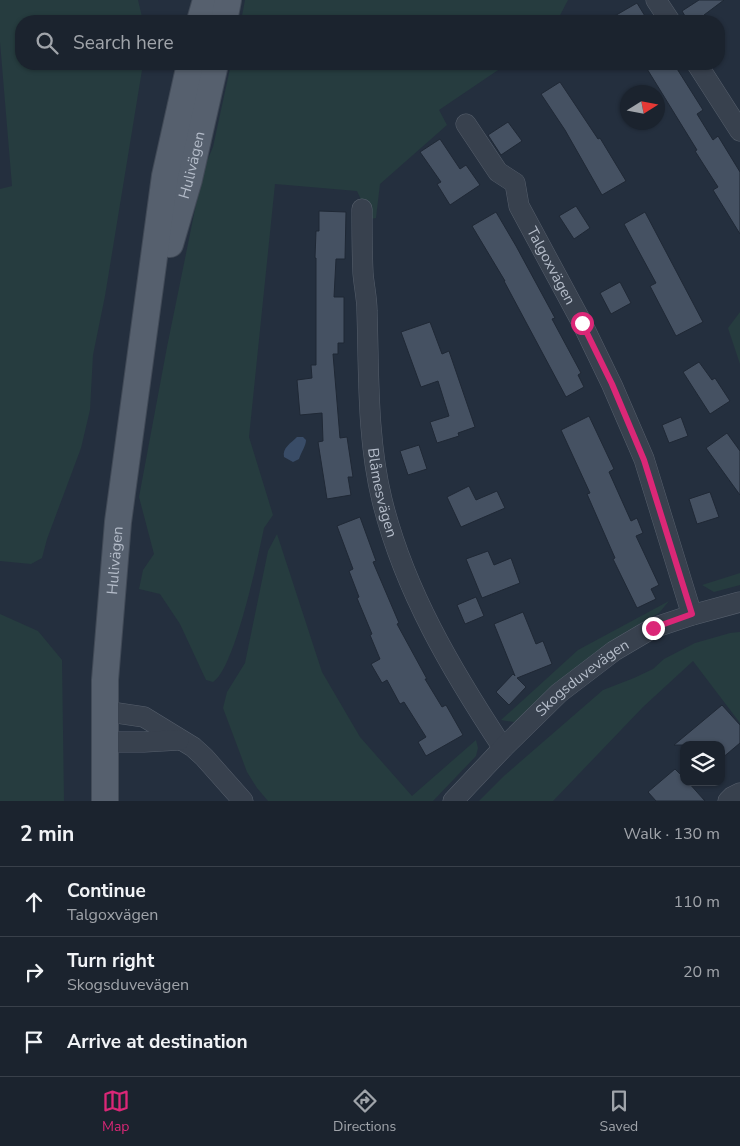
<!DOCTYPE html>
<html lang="en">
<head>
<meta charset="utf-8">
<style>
  body { margin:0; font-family:"Nunito Sans",sans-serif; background:#242b36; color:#f1f3f6 }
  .controls { position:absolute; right:15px; bottom:15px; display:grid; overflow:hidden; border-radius:10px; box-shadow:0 1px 4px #0004 }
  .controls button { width:45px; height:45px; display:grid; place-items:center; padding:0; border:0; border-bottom:1px solid #39404a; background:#1b232e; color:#f1f3f6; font:25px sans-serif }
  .compass { position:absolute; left:620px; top:85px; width:45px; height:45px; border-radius:50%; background:#1b232e; box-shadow:0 1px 4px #0004; rotate:79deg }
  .stop { position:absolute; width:15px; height:15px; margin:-11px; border:4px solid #db2777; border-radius:50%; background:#fff }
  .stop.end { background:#db2777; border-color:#fff; box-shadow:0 1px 5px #0008 }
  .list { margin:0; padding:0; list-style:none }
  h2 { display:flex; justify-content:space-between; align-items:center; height:65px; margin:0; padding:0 20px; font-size:21px }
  h2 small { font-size:16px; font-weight:400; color:#a0a4aa }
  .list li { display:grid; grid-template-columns:32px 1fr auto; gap:15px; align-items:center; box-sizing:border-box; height:70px; padding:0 20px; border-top:1px solid #39404a }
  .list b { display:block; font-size:19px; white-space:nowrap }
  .list p { margin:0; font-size:16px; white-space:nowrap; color:#a0a4aa }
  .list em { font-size:16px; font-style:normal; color:#a0a4aa }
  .icon { flex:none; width:28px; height:28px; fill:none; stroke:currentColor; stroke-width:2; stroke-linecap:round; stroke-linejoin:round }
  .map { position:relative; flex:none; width:740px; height:801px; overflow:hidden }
  .search { position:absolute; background:#1b232e; box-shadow:0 1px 4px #0004; left:15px; right:15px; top:15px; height:55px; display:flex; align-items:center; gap:12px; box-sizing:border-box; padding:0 18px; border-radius:20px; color:#a0a4aa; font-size:19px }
  .sheet { height:275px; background:#1b232e }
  nav { display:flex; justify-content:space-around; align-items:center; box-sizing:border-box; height:70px; border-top:1px solid #39404a; background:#1b232e; font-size:14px; color:#a0a4aa }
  nav a { display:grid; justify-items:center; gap:2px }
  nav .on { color:#db2777 }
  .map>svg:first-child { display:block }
  .green { fill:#263c3f }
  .water { fill:#394c67 }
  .building { fill:#455162; stroke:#1f2835 }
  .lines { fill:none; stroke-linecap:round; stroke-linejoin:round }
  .minor-casing { stroke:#565f6c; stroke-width:21 }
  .major-casing { stroke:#414a57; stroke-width:28 }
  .minor { stroke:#38414e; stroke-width:20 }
  .major { stroke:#56606e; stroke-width:26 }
  .route { stroke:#db2777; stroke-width:6 }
  .labels { text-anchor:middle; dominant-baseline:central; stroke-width:4; stroke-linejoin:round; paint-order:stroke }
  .street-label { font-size:15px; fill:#b4bcc9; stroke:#1d2633 }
</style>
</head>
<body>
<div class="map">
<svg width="740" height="801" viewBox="0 0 740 801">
  <rect width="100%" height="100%" fill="#242f3e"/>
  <!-- green -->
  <path class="green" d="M0 0H138L143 21H21V64H143L105 296 93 355 90 410 81 448 47 539 42 558 31 564 0 561V189L12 186 0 42Z
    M245 0H568L557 21H241Z
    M231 64H507L439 110 447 125 380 184 376 218 370 219 357 191 275 184 249 437 273 515 264 528C258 557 235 668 213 682L206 680 180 624 160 594 139 589 143 570 154 554 139 497 167 347 203 170 213 147Z
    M740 312V364L728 328Z
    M277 534 322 672 360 737 412 796 476 740 478 748 476 756 433 801H268L257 788 247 772 223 708 227 692 245 663 268 551Z
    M740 573V585L714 592 702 585Z
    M669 601 659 613 624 633 587 659 523 716 514 722 501 720 578 650Z
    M0 614 38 631 62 660 64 801H0Z
    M740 632V723L693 661 643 707 553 801H479L505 775 603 690 634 678 653 669 664 659 695 643 730 633Z"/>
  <!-- water -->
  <path class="water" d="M297 437H303L306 440C306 446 301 452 299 459L293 462 284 457C282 448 291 443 297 437Z"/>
  <!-- building -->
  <path class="building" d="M699 0H724L704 15 709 21H688L682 11Z
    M637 3 648 21H606Z
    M644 64H674L703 110 697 114 713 140 718 136 740 172V234L713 190 718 187 695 151 697 150Z
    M560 82 598 139 600 138 626 181 602 195 565 130 541 94Z
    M508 122 522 141 501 155 488 135Z
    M440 139 460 169 466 165 480 185 450 205 437 184 441 182 420 152Z
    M576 206 590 228 574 239 559 216Z
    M319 211 346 212 345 259H336L334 297H344V343H338V354H333L340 438 347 437 353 477H348L351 495 327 499 318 442 323 441 322 413 300 415 297 380 312 378 311 365H316V258H315L316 231H319Z
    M496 212 516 246 555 318 552 319 581 373 578 375 584 387 566 397 504 281H505L472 226Z
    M645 212 703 322 676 336 650 286 656 283 624 224Z
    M620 282 631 303 611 314 600 293Z
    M430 322 442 354 449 351 475 427 458 433 459 436 437 443 430 422 449 416 438 381 421 387 401 332Z
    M699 362 712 380 715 378 730 401 710 414 683 372Z
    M589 416 614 469 609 472 631 521 637 518 643 533 636 536 659 585 651 589 656 599 637 608 613 559 615 558 587 494 590 493 561 430Z
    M681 417 688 436 669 443 662 425Z
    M727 433 740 451V495L706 448Z
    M419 445 427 469 408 475 400 451Z
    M469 486 476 500 497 491 505 508 461 527 447 497Z
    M710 492 719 517 697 524 689 499Z
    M360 517 376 561 373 562 399 623 397 624 427 679H425L442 707 446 705 463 735 426 756 418 742 426 737 404 702 400 704 387 680 382 683 371 664 380 659 370 635 372 634 357 598 359 597 349 571 353 569 337 526Z
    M488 551 494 565 511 558 520 583 482 598 466 559Z
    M476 597 484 616 465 624 457 605Z
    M523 612 536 644 543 641 552 664 517 678 526 687 509 705 496 692 513 674 515 676 494 624Z
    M722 705 740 725V743L721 759V745H674Z
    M675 769 684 778V782H688L705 801H656L648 792Z"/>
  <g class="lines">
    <!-- minor casing -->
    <g class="minor-casing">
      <g id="minor">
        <path d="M656 0 670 21"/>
        <path d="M697 64 740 131"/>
        <path id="s1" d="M466 124 498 172 515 183 519 206 582 323 612 385 644 459 692 615"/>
        <path id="s2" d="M362 209C362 230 362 252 363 273 364 286 367 298 367 311 369 374 367 438 382 500 404 590 452 671 503 748"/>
        <path d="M104 711 144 717 193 747 204 757 243 801"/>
        <path d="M105 742H144L179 740"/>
        <path id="s3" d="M453 801 503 748 559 693 614 651 653 628 692 615 740 602"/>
        <path d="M728 801 732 797 740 793"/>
      </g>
    </g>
    <!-- major casing -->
    <g class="major-casing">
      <g id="major">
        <path d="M200 21 206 0"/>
        <path d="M224 21 228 0"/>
        <path id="s4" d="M170 244 189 179 215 64"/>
        <path id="s5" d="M105 801V680L118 522 165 176 190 64"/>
      </g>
    </g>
    <!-- minor -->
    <use href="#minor" class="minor"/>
    <!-- major -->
    <use href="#major" class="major"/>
  </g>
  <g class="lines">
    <!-- route -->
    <path class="route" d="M582 323 612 384 644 460 692 614 653 628"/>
  </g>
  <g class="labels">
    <!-- street labels -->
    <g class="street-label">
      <text stroke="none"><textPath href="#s4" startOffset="82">Hulivägen</textPath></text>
      <text stroke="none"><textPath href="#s1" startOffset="169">Talgoxvägen</textPath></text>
      <text stroke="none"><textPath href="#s2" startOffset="285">Blåmesvägen</textPath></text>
      <text stroke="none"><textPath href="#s5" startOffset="241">Hulivägen</textPath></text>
      <text stroke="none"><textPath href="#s3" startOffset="179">Skogsduvevägen</textPath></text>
    </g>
  </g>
</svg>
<div class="controls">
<button><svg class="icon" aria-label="layers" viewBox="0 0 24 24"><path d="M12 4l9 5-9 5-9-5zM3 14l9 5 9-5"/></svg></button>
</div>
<svg class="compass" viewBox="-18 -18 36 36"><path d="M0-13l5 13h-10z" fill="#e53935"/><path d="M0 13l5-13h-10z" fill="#a0a4aa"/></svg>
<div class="stop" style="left:582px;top:323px"></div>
<div class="stop end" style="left:653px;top:628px"></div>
<div class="search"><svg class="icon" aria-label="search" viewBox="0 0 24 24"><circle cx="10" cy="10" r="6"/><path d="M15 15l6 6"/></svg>Search here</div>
</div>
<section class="sheet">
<h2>2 min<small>Walk · 130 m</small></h2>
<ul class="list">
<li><svg class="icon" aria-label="ahead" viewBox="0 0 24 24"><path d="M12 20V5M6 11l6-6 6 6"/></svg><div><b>Continue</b><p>Talgoxvägen</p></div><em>110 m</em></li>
<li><svg class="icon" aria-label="right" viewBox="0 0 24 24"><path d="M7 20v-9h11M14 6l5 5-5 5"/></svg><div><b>Turn right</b><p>Skogsduvevägen</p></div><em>20 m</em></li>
<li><svg class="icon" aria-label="arrive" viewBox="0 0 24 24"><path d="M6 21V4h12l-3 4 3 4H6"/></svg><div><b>Arrive at destination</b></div></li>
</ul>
</section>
<nav>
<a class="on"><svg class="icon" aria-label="map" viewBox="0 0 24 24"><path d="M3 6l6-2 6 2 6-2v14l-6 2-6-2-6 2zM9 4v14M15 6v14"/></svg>Map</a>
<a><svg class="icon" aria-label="directions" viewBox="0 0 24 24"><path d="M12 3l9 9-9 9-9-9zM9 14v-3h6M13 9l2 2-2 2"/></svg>Directions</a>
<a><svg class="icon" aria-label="saved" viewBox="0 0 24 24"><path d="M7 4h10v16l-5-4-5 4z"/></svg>Saved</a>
</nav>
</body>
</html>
